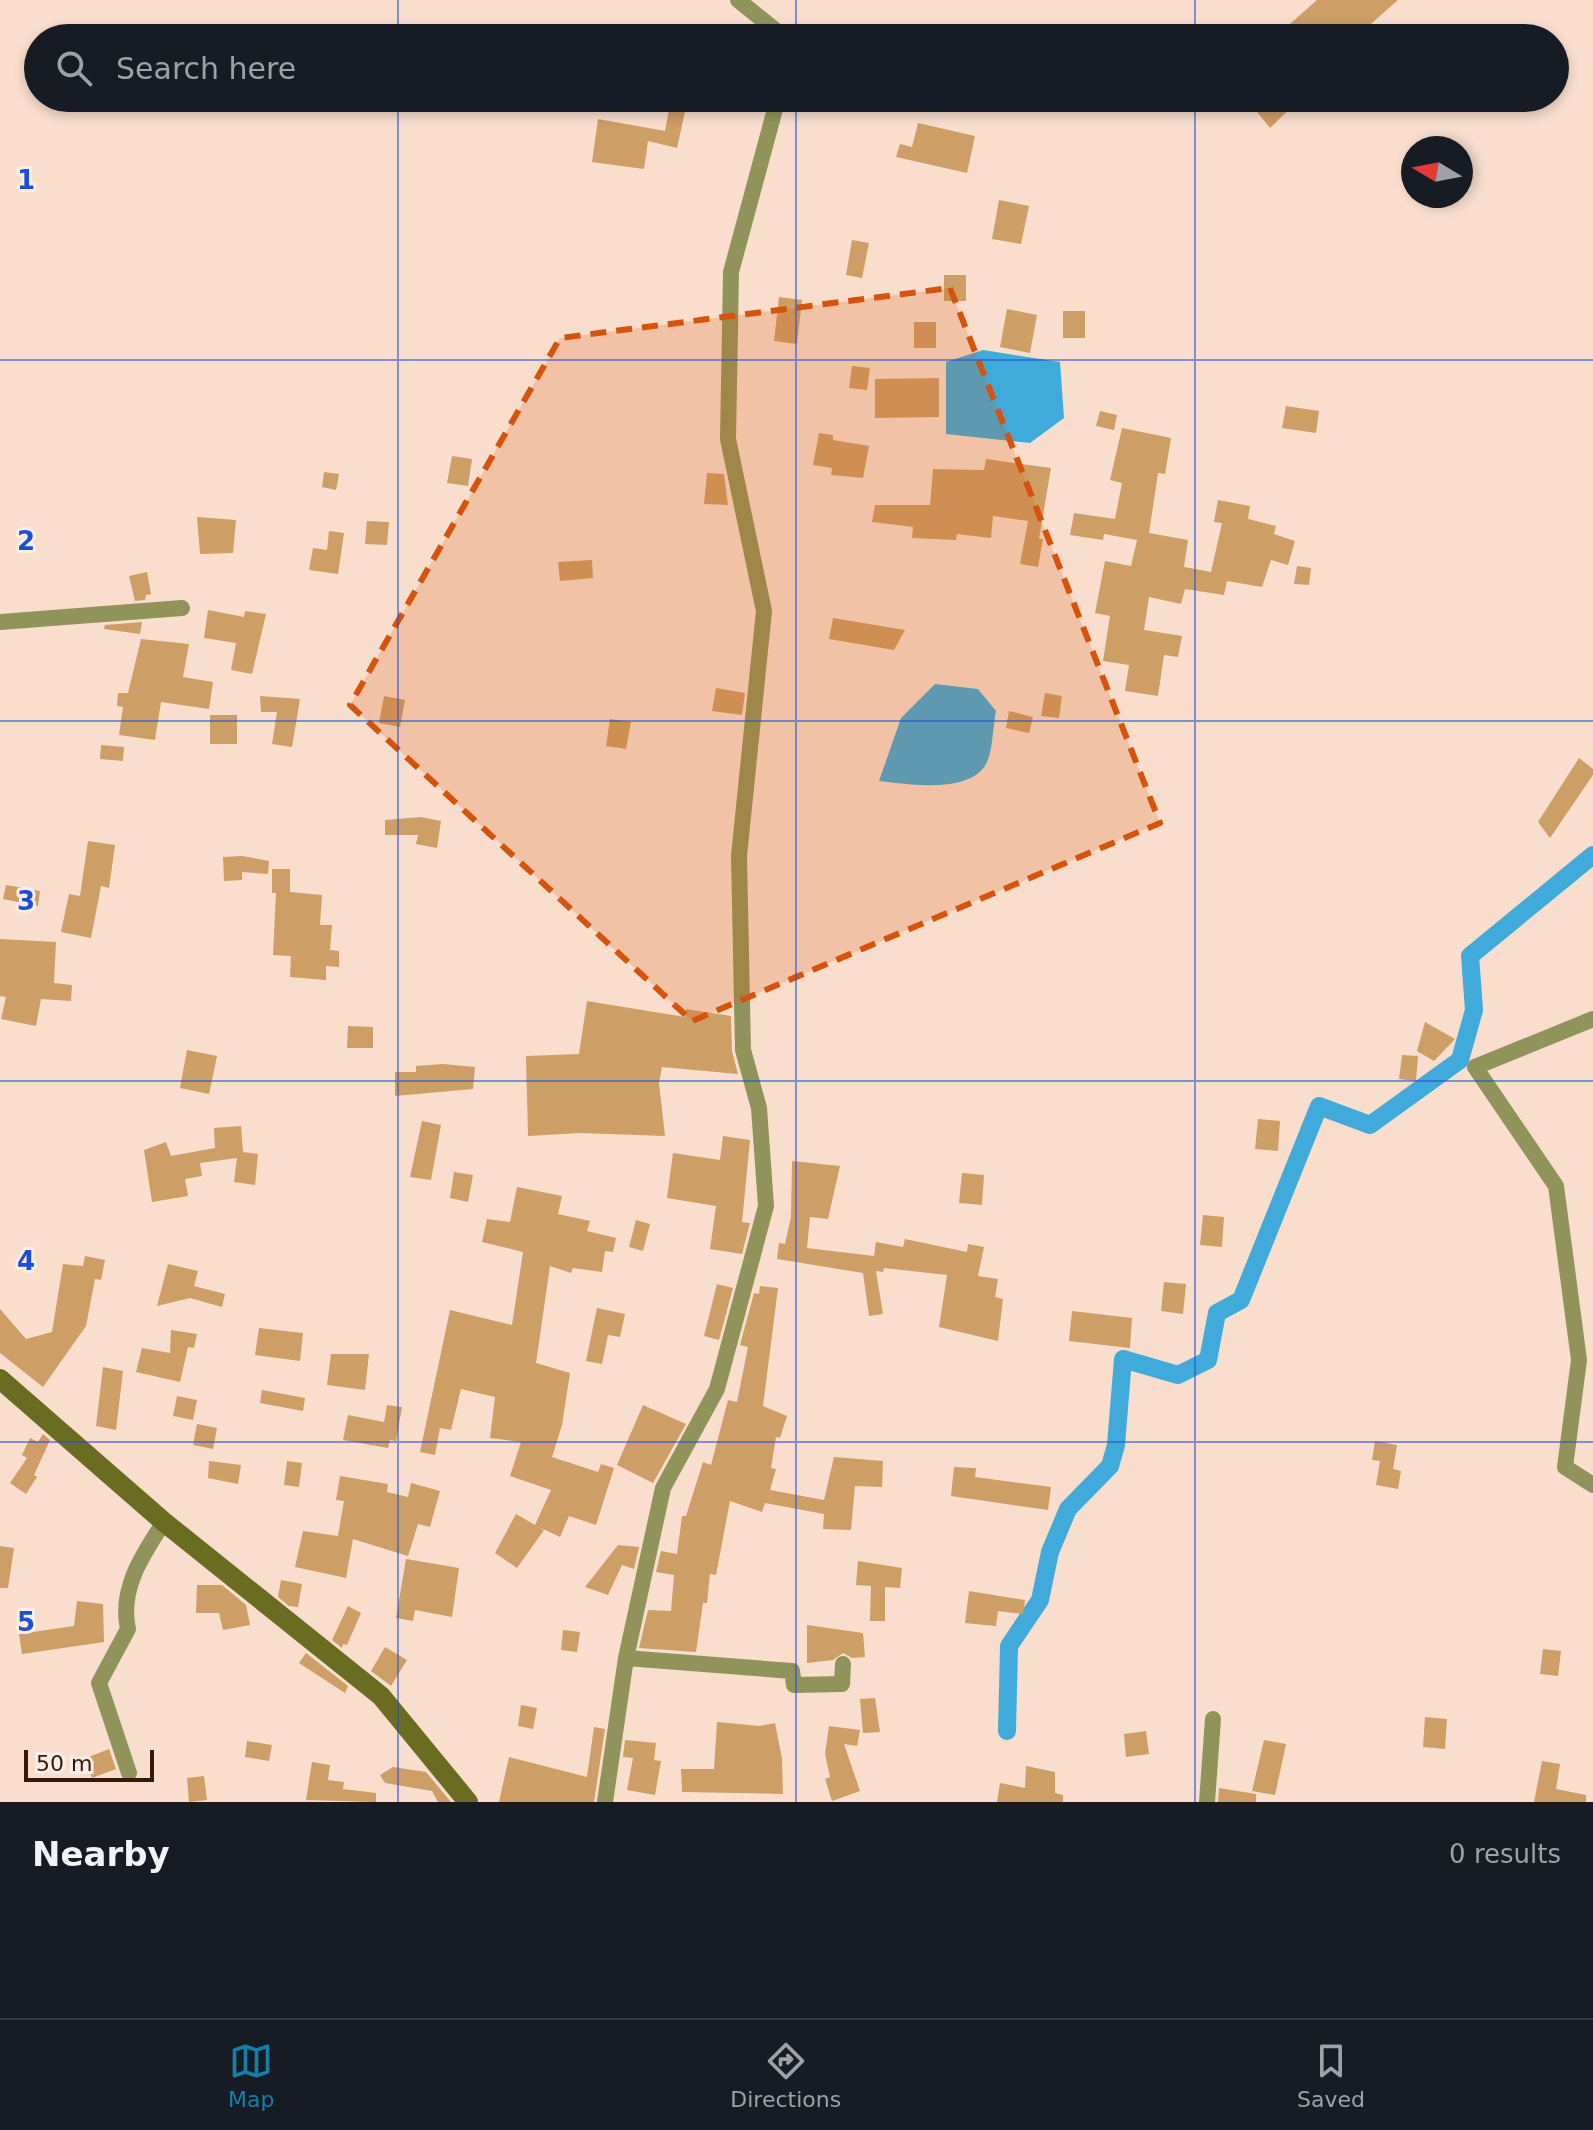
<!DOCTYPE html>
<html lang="en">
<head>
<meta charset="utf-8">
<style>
  body { margin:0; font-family:"DejaVu Sans",sans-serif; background:#20242c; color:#f1f3f6 }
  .compass { position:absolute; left:1401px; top:136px; width:72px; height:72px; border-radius:50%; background:#171b24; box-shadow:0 4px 12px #0003; rotate:280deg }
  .scale { position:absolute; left:24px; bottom:20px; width:130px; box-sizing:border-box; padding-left:8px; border:4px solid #331a0b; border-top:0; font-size:22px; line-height:28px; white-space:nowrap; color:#331a0b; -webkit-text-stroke:6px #fceee6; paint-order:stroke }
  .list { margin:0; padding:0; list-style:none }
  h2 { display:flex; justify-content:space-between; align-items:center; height:104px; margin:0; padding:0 32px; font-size:34px }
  h2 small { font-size:26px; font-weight:400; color:#9ea1a6 }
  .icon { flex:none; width:44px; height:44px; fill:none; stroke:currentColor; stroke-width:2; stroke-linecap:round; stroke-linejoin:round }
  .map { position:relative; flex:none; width:1593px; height:1802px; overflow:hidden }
  .search { position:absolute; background:#171b24; box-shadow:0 4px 12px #0003; left:24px; right:24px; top:24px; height:88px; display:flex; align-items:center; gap:20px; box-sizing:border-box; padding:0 28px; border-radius:44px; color:#9ea1a6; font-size:30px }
  .sheet { height:216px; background:#171b24 }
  nav { display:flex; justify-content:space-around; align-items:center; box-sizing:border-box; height:112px; border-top:2px solid #363941; background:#171b24; font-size:22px; color:#9ea1a6 }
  nav a { display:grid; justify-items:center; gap:4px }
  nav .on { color:#147fa8 }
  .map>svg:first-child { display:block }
  .water { fill:#40abda }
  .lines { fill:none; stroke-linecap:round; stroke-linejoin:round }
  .canal { stroke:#40abda; stroke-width:18 }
  .building { fill:#cd9e66 }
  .street { stroke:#91945a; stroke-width:16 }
  .secondary { stroke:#6a6c21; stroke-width:20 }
  .marked { fill:#d6530c; fill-opacity:0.2; stroke:#d6530c; stroke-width:6; stroke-dasharray:16 10; stroke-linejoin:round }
  .grid { fill:none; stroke:#1d4ed8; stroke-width:2; stroke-opacity:0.55 }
  .grid-label { font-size:26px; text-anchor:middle; font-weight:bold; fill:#1d4ed8; stroke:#fceee6; stroke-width:6; stroke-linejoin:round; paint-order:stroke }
</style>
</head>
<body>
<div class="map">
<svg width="1593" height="1802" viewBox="0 0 1593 1802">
  <rect width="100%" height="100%" fill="#f9dece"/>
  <!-- water -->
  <path class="water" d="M983 350 1060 362 1064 418 1030 443 946 434V362Z
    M935 684 978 689 996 711C993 726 993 748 987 762 972 795 907 784 879 781L901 718Z"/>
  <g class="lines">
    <!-- canal -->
    <path class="canal" d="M1007 1731 1009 1646 1040 1600 1050 1552 1068 1509 1110 1466 1116 1445 1123 1359 1178 1375 1208 1360 1217 1313 1241 1300 1319 1106 1370 1125 1460 1060 1474 1010 1470 956 1593 855"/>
  </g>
  <!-- building -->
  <path class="building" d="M1317 0H1398L1355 38H1274Z
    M671 98H688L677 148 648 141 644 169 592 162 598 119 665 131Z
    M1246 98H1301L1270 128Z
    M918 123 975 136 967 173 896 157 900 144 912 147Z
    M999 200 1029 206 1021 244 992 239Z
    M852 240 869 243 862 278 846 275Z
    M944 275H966V301H944Z
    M779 297 802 300 797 344 774 341Z
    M1007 309 1037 315 1030 353 1000 347Z
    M1063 311H1085V338H1063Z
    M914 322H936V348H914Z
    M852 366 870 368 867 390 849 388Z
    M939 378V417L875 418V379Z
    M1286 406 1319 411 1316 433 1282 428Z
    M1100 411 1117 415 1114 430 1096 426Z
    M1122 428 1171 438 1165 474 1158 473 1149 533 1188 540 1184 567 1211 572 1222 523 1214 522 1218 500 1250 506 1248 519 1276 526 1274 534 1295 541 1288 565 1271 560 1262 587 1227 581 1224 595 1185 589 1181 604 1149 597 1144 630 1182 636 1178 657 1164 655 1158 696 1125 691 1129 665 1103 661 1110 616 1095 613 1105 561 1131 566 1137 540 1104 534 1103 540 1070 535 1074 513 1115 519 1122 483 1110 480Z
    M819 433 833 435V440L869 446 863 478 831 475 832 468 813 465Z
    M452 456 472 459 468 486 447 483Z
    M986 459 1051 468 1039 539H1043L1038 567 1020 564 1028 521 993 516 991 538 957 534 956 540 912 538 913 527 872 522 875 505H930L933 469 984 470Z
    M324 472 339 474 336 490 322 487Z
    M707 473 724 474 728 505 704 504Z
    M197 517 236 520 233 553 200 554Z
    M367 521 389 522 387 545 365 544Z
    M329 531 344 533 338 574 309 570 313 548 327 550Z
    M592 560 593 578 560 581 558 562Z
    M1297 566 1311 568 1309 585 1294 584Z
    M147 572 151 594 146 595 145 600 135 601 129 576Z
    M208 610 244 617 245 611 266 614 252 674 231 670 236 643 204 638Z
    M833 618 905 630 894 650 829 639Z
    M142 622 140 634 104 629 105 625Z
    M141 639 189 644 183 677 213 682 209 709 161 702 155 740 119 735 123 707 117 706 118 693H128Z
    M716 688 745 693 742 715 712 711Z
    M1045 693 1062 696 1059 718 1041 716Z
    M260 696 300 699 292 747 272 744 277 712H261Z
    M384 696 405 700 400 727 379 723Z
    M1009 711 1033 717 1029 733 1006 728Z
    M210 715H237V744H210Z
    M610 719 631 722 626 749 606 746Z
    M101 745 124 747 123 761 100 759Z
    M1579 758 1593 769V775L1550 838 1538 822Z
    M421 817 441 821 437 848 416 844 418 835H385V820Z
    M88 841 115 845 109 888 101 886 91 938 61 932 69 894 80 896Z
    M242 856 269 861 268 874 242 872V880L224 881 223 857Z
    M272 869H290V892L322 895 320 925H332L330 950 339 951V967L326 966V980L290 977 291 956 273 955 276 893H272Z
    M6 885 40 891 38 906 3 899Z
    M0 939 56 942 54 983 72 985 71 1001 41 999 36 1026 1 1019 6 997 0 996Z
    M587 1001 685 1017 686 1009 731 1016 732 1051 738 1074 662 1067 659 1083 665 1136 580 1133 528 1136 526 1056 579 1054Z
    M1425 1022 1455 1039 1434 1061 1417 1051Z
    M348 1026 373 1027V1048H347Z
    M187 1050 217 1056 209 1094 180 1088Z
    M1402 1055 1418 1056 1416 1081 1399 1079Z
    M443 1064 475 1067 473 1089 395 1096V1072H416V1066Z
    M1258 1119 1280 1121 1278 1151 1255 1149Z
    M422 1121 441 1125 431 1180 410 1177Z
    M241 1126 243 1152 258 1154 255 1185 234 1182 237 1158 200 1163 202 1176 185 1179 188 1196 152 1202 144 1150 166 1142 171 1156 215 1148 214 1128Z
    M723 1136 750 1140 742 1222 750 1223 742 1254 710 1249 716 1206 667 1198 673 1153 720 1160Z
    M792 1161 840 1166 828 1219 810 1217 807 1248 874 1256 876 1242 903 1247 905 1239 967 1252 968 1244 984 1247 978 1276 998 1279 995 1297 1003 1299 998 1341 939 1327 947 1275 884 1268 883 1272 876 1271 883 1314 869 1316 863 1273 777 1259 779 1243 785 1244 791 1217Z
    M454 1172 473 1175 468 1202 450 1198Z
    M962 1173 984 1175 982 1205 959 1203Z
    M517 1187 562 1196 558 1214 590 1221 587 1231 616 1238 613 1252 605 1251 602 1272 573 1268 571 1273 550 1266 536 1363 570 1373 562 1425 552 1457 598 1472 601 1464 614 1468 596 1525 569 1516 560 1537 539 1527 544 1530 517 1568 495 1553 516 1514 535 1525 551 1490 510 1476 521 1442 490 1438 495 1397 461 1389 451 1430 440 1428 435 1455 420 1452 450 1310 512 1325 523 1252 482 1242 487 1219 510 1222Z
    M1203 1215 1224 1217 1222 1247 1200 1245Z
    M636 1220 650 1224 643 1251 629 1247Z
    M85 1256 105 1260 101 1280 95 1279 86 1326 43 1387 0 1353V1309L26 1339 52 1332 63 1264 83 1266Z
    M168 1264 198 1271 194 1286 225 1294 222 1307 190 1298 157 1306Z
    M1164 1282 1186 1284 1183 1314 1161 1311Z
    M717 1284 733 1288 719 1340 704 1336Z
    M760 1286 778 1288 763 1406 787 1416 780 1438 776 1437 771 1468 776 1469 770 1490 824 1500 834 1457 883 1461 882 1487 855 1486 851 1530 823 1529 824 1514 765 1503 762 1512 730 1501 716 1575 710 1574 707 1603H703L696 1652 639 1648 648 1610 671 1611 674 1575 656 1572 661 1551 677 1554 682 1516H686L703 1462 711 1465 728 1400 737 1402 748 1347 740 1345 754 1293 759 1294Z
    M597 1308 625 1314 620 1337 608 1335 602 1364 586 1361Z
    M1072 1311 1132 1318 1130 1348 1069 1341Z
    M259 1328 303 1333 300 1361 255 1355Z
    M171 1330 197 1334 194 1348 188 1347 180 1382 136 1372 142 1348 170 1353Z
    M331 1354H369L365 1390 327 1385Z
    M103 1367 123 1371 116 1430 96 1426Z
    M262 1390 305 1398 303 1411 260 1403Z
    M177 1396 197 1400 193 1420 173 1416Z
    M387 1405 402 1407 396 1441 390 1440 388 1448 343 1440 348 1415 384 1422Z
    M643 1405 686 1424 653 1483 617 1465Z
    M197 1424 217 1428 213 1449 193 1445Z
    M43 1434 50 1440 34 1475 37 1477 26 1494 10 1483 27 1458 22 1455 30 1438 38 1442Z
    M1375 1441 1397 1445 1393 1469 1401 1471 1398 1489 1376 1485 1380 1461 1372 1460Z
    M209 1461 241 1465 238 1484 208 1478Z
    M287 1461 302 1463 299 1487 284 1485Z
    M954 1467 976 1468 975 1477 1051 1487 1048 1510 951 1496Z
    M340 1476 388 1484 387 1492 408 1497 411 1483 440 1491 430 1527 418 1524 408 1556 353 1539 346 1578 295 1567 303 1531 338 1536 344 1501 336 1500Z
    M618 1545 639 1547 634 1569 622 1565 608 1595 585 1587Z
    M0 1546 14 1548 8 1588H0Z
    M406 1559 459 1568 452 1617 415 1610 413 1621 396 1618Z
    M858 1561 902 1568 900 1588 885 1587V1621H870L871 1586 856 1585Z
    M281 1580 302 1584 298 1607 289 1606 278 1597Z
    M197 1585H222L246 1605 250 1625 223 1630 219 1613H196Z
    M969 1591 1025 1600 1023 1614 998 1611 996 1626 965 1623Z
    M77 1601 103 1604 104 1642 22 1654 19 1634 74 1626Z
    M348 1606 361 1613 347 1645 343 1644 342 1648 332 1640Z
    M807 1625 863 1633 865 1657 852 1658 843 1653 833 1660 807 1663Z
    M563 1630 580 1632 577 1652 561 1650Z
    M385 1647 407 1660 391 1686 371 1671Z
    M1543 1649 1561 1651 1558 1676 1540 1674Z
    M306 1653 348 1686 345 1693 299 1663Z
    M875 1698 880 1732 863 1733 860 1699Z
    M521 1705 537 1708 533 1729 518 1726Z
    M1425 1717 1447 1719 1445 1749 1423 1747Z
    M717 1722 759 1726 775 1723 782 1759 783 1794 682 1792 681 1769H714Z
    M829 1726 860 1730 857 1746 844 1744 860 1791 832 1801 825 1779 830 1777 825 1754Z
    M594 1727 605 1729 594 1802H499L509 1757 587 1777Z
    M1146 1731 1149 1754 1126 1757 1124 1734Z
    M625 1740 656 1743 654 1760 661 1761 655 1795 627 1790 633 1758 623 1757Z
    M1264 1740 1286 1744 1275 1795 1252 1791Z
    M247 1741 272 1745 269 1761 245 1757Z
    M109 1749 116 1769 92 1778 84 1759Z
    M1542 1761 1560 1764 1556 1789 1586 1795V1802H1534Z
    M312 1762 330 1765 328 1780 344 1782 343 1789 376 1793V1802L306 1800Z
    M1026 1766 1055 1772V1793L1063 1795V1802H997L1000 1783 1025 1788Z
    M393 1767 426 1772 451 1802H438L432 1791 385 1783 380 1775Z
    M204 1776 207 1800 189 1802 187 1778Z
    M1219 1788 1256 1794V1802H1218Z"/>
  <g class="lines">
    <!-- street -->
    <path class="street" d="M738 0 785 38
      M0 622 182 608
      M1593 1019 1475 1067 1556 1186 1579 1360 1565 1467 1593 1485
      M626 1658 792 1671 794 1685 842 1684 843 1664
      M129 1773 99 1683 128 1629C119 1589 143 1554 164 1522
      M605 1802 626 1658 663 1488 717 1389 766 1206 759 1108 743 1050 739 856 764 611 728 439 731 272 778 98
      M1207 1802 1213 1719"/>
    <!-- secondary -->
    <path class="secondary" d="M0 1379 164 1522 381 1696 468 1802"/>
  </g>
  <!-- marked area -->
  <path class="marked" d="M950 288 1160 823 692 1021 350 705 560 338Z"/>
  <!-- grid -->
  <path class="grid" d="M398 0V38M796 0V38M1195 0V38M398 98V1802M796 98V1802M1195 98V1802M0 360H1593M0 721H1593M0 1081H1593M0 1442H1593"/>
  <g class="grid-label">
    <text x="26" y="189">1</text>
    <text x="26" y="550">2</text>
    <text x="26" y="910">3</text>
    <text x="26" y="1270">4</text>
    <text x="26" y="1631">5</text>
  </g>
</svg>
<svg class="compass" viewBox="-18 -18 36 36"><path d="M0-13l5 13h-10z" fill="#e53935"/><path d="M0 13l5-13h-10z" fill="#9ea1a6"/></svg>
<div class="scale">50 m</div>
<div class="search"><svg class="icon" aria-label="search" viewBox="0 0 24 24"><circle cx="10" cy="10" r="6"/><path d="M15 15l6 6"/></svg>Search here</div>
</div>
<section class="sheet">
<h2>Nearby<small>0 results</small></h2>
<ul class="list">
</ul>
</section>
<nav>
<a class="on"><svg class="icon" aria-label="map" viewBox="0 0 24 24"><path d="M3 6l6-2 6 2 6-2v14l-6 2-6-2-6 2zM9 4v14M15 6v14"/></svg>Map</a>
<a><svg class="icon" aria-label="directions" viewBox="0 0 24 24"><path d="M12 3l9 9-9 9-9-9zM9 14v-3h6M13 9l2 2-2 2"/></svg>Directions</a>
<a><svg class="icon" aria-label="saved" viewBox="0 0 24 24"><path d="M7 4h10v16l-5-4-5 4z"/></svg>Saved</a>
</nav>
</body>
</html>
